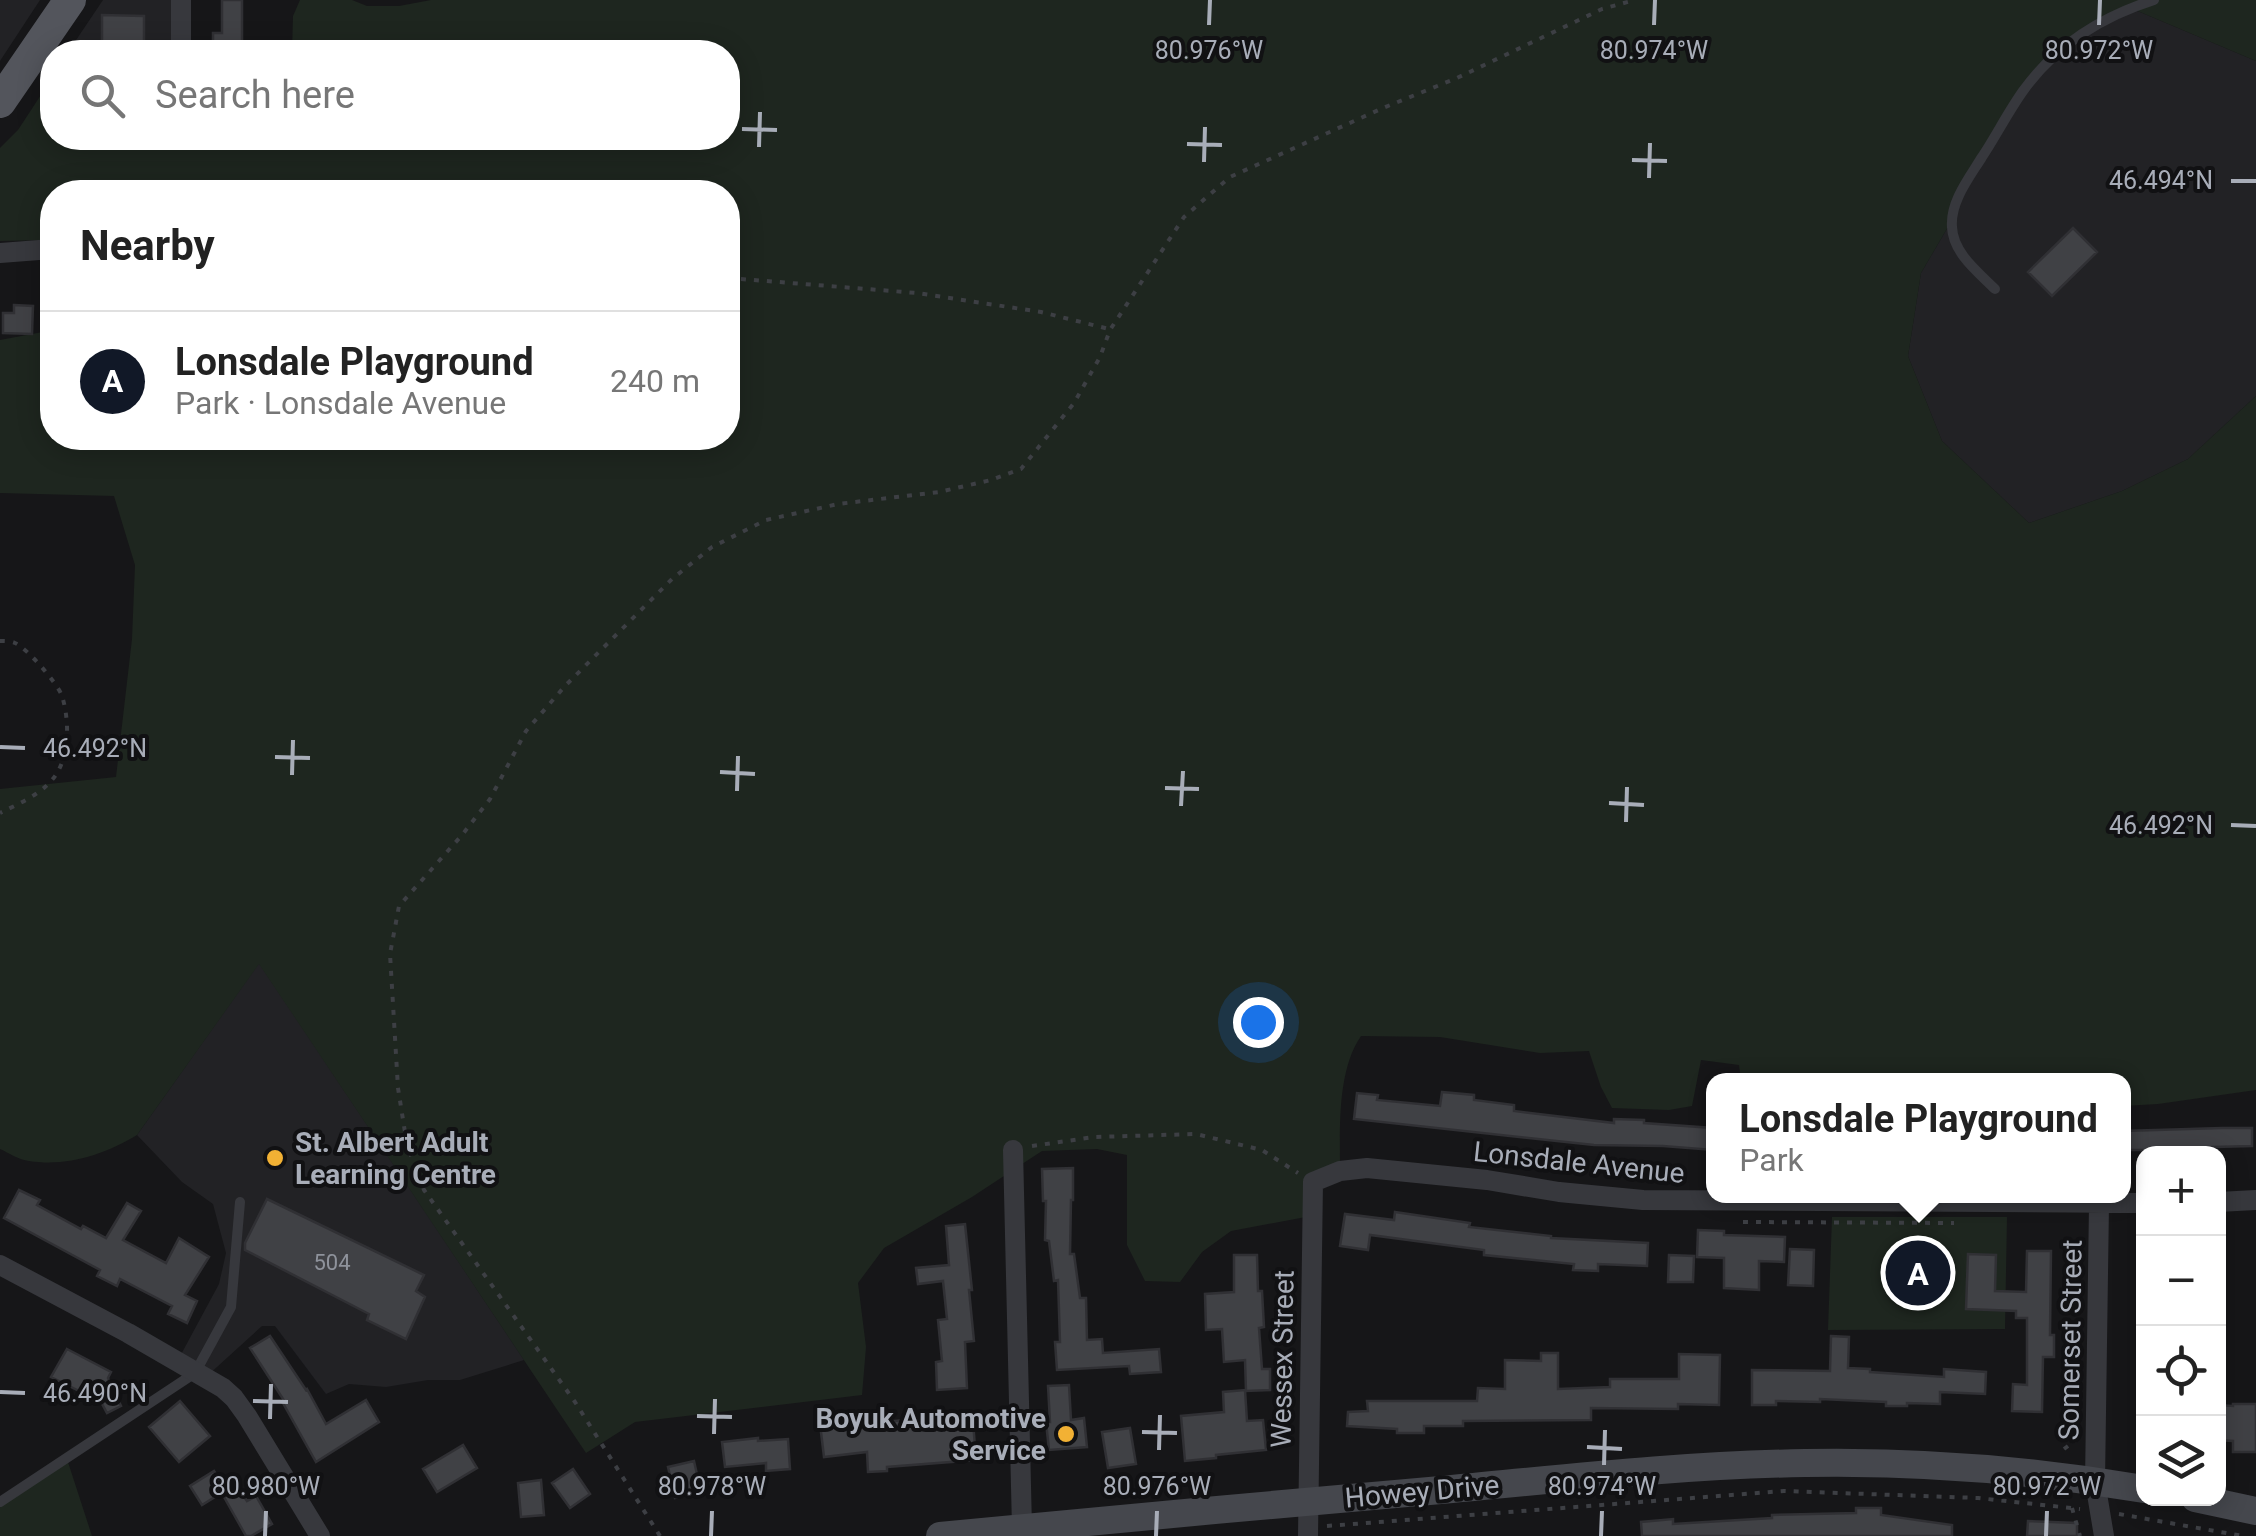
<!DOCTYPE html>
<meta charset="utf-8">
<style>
:root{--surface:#fff;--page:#f2f2f2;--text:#222;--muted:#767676;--line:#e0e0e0;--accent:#111827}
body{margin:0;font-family:Roboto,sans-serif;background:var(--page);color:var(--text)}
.controls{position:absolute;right:30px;bottom:30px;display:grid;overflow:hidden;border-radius:20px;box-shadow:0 5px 25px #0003}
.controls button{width:90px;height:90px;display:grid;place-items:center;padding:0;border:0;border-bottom:2px solid var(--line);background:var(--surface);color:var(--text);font:50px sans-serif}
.you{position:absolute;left:1258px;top:1022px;width:35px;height:35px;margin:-25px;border:8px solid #fff;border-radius:50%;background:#1a73e8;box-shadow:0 0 0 15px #1a73e833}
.badge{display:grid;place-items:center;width:65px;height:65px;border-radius:50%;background:var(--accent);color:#fff;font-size:32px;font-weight:700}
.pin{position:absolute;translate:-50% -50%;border:5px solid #fff;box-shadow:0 2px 10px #0006}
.popup{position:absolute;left:1706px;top:1073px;width:425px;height:130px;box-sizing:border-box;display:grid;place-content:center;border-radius:20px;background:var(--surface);filter:drop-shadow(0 2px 8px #0005);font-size:32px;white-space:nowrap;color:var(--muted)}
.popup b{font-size:38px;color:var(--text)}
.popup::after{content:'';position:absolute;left:50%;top:100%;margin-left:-20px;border:20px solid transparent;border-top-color:var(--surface)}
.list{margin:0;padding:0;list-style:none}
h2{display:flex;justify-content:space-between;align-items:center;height:130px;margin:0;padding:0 40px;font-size:42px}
h2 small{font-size:32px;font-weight:400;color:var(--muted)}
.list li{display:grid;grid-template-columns:65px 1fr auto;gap:30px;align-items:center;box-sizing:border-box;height:140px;padding:0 40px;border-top:2px solid var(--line)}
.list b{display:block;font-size:38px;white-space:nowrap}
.list p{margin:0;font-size:32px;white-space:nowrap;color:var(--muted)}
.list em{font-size:32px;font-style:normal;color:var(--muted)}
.icon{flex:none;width:55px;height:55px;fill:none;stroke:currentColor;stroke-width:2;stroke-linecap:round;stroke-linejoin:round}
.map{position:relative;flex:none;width:2256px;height:1536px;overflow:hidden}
.search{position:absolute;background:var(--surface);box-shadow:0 5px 25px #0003;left:40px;top:40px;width:700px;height:110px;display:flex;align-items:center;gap:25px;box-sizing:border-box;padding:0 35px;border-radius:40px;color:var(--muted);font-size:38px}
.panel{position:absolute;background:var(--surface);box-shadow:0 5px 25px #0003;left:40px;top:180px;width:700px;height:270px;border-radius:40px}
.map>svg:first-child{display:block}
</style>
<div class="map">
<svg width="2256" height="1536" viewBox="0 0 2256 1536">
<rect width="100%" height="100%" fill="#161618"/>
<!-- built -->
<path fill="#222225" d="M0 0H40L0 61Z
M103 0H183L182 52H68Z
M2133 9 2256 61V396L2188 459 2122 491 2029 523 1942 441 1908 356 1921 273 1955 215 1962 195 2027 90 2061 53 2083 35Z
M259 963 524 1360 460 1380H428L386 1387 349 1384 326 1394 275 1326H262L206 1377 178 1360 219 1284 226 1253 213 1204 182 1182 137 1135Z"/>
<!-- green -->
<path fill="#1e261f" d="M300 0H352L367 6H399L431 0H2256V61L2133 9 2105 19 2061 53 2027 90 1962 195 1955 215 1921 273 1908 356 1942 441 2029 523 2122 491 2188 459 2256 396V1090L2158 1104 2123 1106V1080H1741L1739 1065 1701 1060 1692 1106 1669 1110 1612 1108 1601 1087 1589 1051 1540 1053 1440 1037 1361 1036C1337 1071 1340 1128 1340 1169L1311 1183V1216L1231 1231 1202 1252 1180 1282 1145 1281 1127 1245V1155L1097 1149 1042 1151 972 1197 884 1248 858 1283 866 1347 862 1395 635 1422 586 1453 259 964 137 1135C105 1154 68 1167 29 1161 19 1160 9 1153 0 1149V789L116 777 132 639 135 565 114 496 0 493V340L48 331 52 328V438H728V192H52V240L0 241V148L18 130 52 78V138H728V52H292L293 16Z
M1832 1217H2007L2005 1329 1828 1330Z
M67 1459 92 1536H0V1503Z"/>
<!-- building -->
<path fill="#404145" stroke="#303034" stroke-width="2.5" d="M222 0H242V52H213V33H222Z
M102 15 144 16V48L102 47Z
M2073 228 2097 252 2052 296 2028 272Z
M14 305 33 306 32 334 3 333V313H14Z
M1442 1092 1474 1095V1100L1514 1105V1111L1614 1123V1119L1644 1120V1123L1713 1128V1150L1663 1146 1594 1145 1354 1119 1357 1093 1378 1095 1377 1100 1440 1106Z
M2222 1128H2252V1146L2175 1148V1150H2123V1131Z
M1073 1168V1200H1071L1070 1254H1074L1080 1298H1086L1087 1340 1102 1339 1103 1353 1159 1349 1161 1372 1130 1374 1129 1366 1057 1370 1055 1342H1060L1058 1280 1054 1281 1049 1241 1045 1240 1046 1201H1043L1042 1169Z
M19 1190 40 1200 37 1205 81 1229 83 1226 106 1238 127 1203 141 1211 123 1240 166 1263 179 1238 209 1257 185 1295 197 1301 187 1323 168 1314 172 1306 120 1279 117 1286 97 1276 100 1270 4 1218Z
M267 1199 424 1275 416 1291 425 1297 406 1339 367 1320 369 1314 245 1250V1243Z
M1395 1212 1470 1223 1469 1227 1551 1236V1238L1648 1243 1647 1266 1598 1264V1271L1573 1270 1574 1264 1484 1255V1250L1370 1235 1368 1250 1340 1246 1345 1214 1394 1220Z
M965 1224 972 1290H969L974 1341 965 1342 967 1388 937 1390 936 1362 942 1361 938 1320 947 1319 943 1281 918 1284 916 1268 949 1265 946 1226Z
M1698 1230 1724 1231V1235L1785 1237 1784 1262 1759 1261V1290L1724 1288V1258L1697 1257Z
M1790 1249 1814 1250 1813 1286 1788 1285Z
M2027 1251H2051L2050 1335H2054V1357H2043L2042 1412 2012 1411 2013 1384 2027 1385V1318H2016V1311L1966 1309 1968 1254 1996 1255 1995 1291 2026 1292Z
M1234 1255H1257L1258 1291H1262L1264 1327 1259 1328 1262 1369H1270V1390L1246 1391 1245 1360 1224 1362 1222 1329 1206 1330 1205 1294 1234 1292Z
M1669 1255 1694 1256 1693 1282H1668Z
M270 1336 306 1390 307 1389 326 1424 366 1400 379 1422 316 1462 283 1403 285 1402 250 1348Z
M1831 1336 1849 1337 1848 1368 1870 1369V1372L1944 1377V1369L1986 1372 1985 1394 1940 1392V1404L1907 1403V1406H1886V1402L1820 1399V1402L1776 1401V1405H1752V1370L1830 1371Z
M67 1349 111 1372 108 1378 121 1406 107 1413 101 1402 51 1377Z
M1541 1353H1558V1389L1610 1387V1379H1679V1354L1720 1355 1719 1405 1678 1404V1409L1591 1408V1420L1463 1421V1426H1424V1433H1397V1429L1347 1426 1348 1412 1368 1411 1367 1401H1477L1478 1388 1505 1389V1360L1541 1361Z
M1069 1385 1071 1420 1084 1418 1087 1447 1049 1450 1046 1422H1050L1048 1386Z
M1245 1390 1247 1421 1263 1420 1266 1450 1216 1455V1458L1185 1461 1181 1416 1224 1412 1223 1392Z
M180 1401 210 1436 179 1462 149 1427Z
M2233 1404H2256V1452H2233V1441L2218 1440V1405L2233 1406Z
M923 1418V1424L973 1421 976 1460 887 1467V1471L868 1472 867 1452 824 1457 820 1424 847 1421 848 1428 895 1424 894 1421Z
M1130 1428 1136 1464 1108 1468 1102 1432Z
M758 1438V1441L788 1439 790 1469 766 1471V1463L725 1467 722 1442Z
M463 1445 477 1468 437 1492 423 1469Z
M694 1461 701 1492 675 1498 668 1467Z
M573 1469 590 1494 570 1508 552 1483Z
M214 1471 226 1490 202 1505 190 1486Z
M541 1480 544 1515 521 1517 518 1483Z
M238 1488 247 1501 256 1496 272 1524 251 1536H246L224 1497Z
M1856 1508H1881V1515L1952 1525V1536H1642L1641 1522 1673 1519V1524L1772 1518V1515L1856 1513Z
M2028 1521 2077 1523V1536H2027Z"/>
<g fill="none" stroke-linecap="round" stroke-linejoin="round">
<!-- path -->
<path stroke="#3d3f44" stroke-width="4" stroke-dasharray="5 8" stroke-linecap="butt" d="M728 278 917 293 1041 312 1109 329
M0 641C4 641 11 641 15 643 27 648 58 684 62 696 69 718 70 752 57 773 45 793 20 803 0 813
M1032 1146 1094 1137 1196 1134 1262 1150 1298 1173
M1743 1222 1954 1223
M2064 1449 2076 1440
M2072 1508 2080 1536
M2119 1514 2243 1536
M1327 1526 1784 1491 1978 1498 2080 1509
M660 1536 575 1402 424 1190 407 1145 398 1088 390 954 399 906 462 835 490 799 526 731 565 686 672 579 712 547 766 520 838 504 939 492 991 480 1021 469 1074 403 1100 357 1110 330 1184 217 1230 177 1383 108 1457 78 1602 9 1635 0"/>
<!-- lane -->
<path stroke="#37383d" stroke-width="10" d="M1995 289C1978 272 1953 253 1952 227 1950 202 1969 178 1982 157 1996 136 2008 112 2023 91 2056 45 2100 17 2154 0
M0 1502 195 1373 231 1307 240 1202"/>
<!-- street -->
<path stroke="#37383d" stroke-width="20" d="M181 52V0
M0 253 52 249
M1013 1150 1022 1528
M2218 1202 2256 1200
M2099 1204 2095 1482 2104 1536
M0 1265 128 1333 223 1388 234 1398 247 1416 320 1536
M1308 1536 1313 1182 1340 1171 1367 1168 1487 1180 1559 1192 1643 1200 2144 1203"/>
<!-- secondary -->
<path stroke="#45474d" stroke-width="28" d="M2195 1498 2256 1511
M940 1536C1111 1519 1281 1504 1452 1489 1569 1478 1687 1465 1805 1463 1918 1461 2033 1470 2144 1489"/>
<!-- primary -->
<path stroke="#53555c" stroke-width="32" d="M0 102 70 0"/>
</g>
<!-- ticks -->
<path fill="none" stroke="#a8adb8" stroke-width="4" d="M1209 25 1210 0M1654 25 1655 0M2099 25 2100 0M742 129 777 130M1187 144 1222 145M759 147 760 112M1632 160 1667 161M1204 162 1205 127M1649 178 1650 143M2231 181H2256M0 747 25 748M275 757 310 758M720 772 755 774M292 775 293 740M1165 788 1199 789M737 791 738 756M1609 803 1644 805M1181 806 1183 771M1626 822 1627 787M2231 825 2256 826M0 1392 25 1393M253 1401 288 1402M697 1416 732 1417M270 1419 271 1384M1142 1432 1177 1433M714 1434 715 1399M1587 1447 1622 1449M1159 1450 1160 1415M1604 1465 1605 1430M265 1536 266 1511M711 1536 712 1511M1156 1536 1157 1511M1601 1536 1602 1511M2046 1536 2047 1511"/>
<!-- markers -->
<g fill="#f2b134" stroke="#111113" stroke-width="4">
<circle cx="275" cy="1158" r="10"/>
<circle cx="1066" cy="1434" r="10"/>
</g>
<g text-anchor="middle" stroke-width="8" stroke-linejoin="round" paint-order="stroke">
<!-- number labels -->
<g font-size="22" fill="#8e929b">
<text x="332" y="1270">504</text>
</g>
<!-- poi labels -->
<g font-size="28" font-weight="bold" fill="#a8adb8" stroke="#111113" text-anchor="start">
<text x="295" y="1152">St. Albert Adult<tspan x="295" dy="32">Learning Centre</tspan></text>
<text x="1046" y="1428" text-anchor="end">Boyuk Automotive<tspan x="1046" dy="32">Service</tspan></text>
</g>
<!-- street labels -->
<g font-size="28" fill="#a8adb8" stroke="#111113">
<text transform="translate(1579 1162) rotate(6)" y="10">Lonsdale Avenue</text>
<text transform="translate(2070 1340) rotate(-89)" y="10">Somerset Street</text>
<text transform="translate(1282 1359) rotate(-89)" y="10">Wessex Street</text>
<text transform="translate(1422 1491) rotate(-5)" y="10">Howey Drive</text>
</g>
</g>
<g font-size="25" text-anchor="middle" fill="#a8adb8" stroke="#111113" stroke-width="8" stroke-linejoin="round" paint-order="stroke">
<text x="1209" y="59">80.976°W</text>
<text x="1654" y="59">80.974°W</text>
<text x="2099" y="59">80.972°W</text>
<text x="2161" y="189">46.494°N</text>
<text x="95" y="757">46.492°N</text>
<text x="2161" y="834">46.492°N</text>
<text x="95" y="1402">46.490°N</text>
<text x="266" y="1495">80.980°W</text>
<text x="712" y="1495">80.978°W</text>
<text x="1157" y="1495">80.976°W</text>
<text x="1602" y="1495">80.974°W</text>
<text x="2047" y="1495">80.972°W</text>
</g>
</svg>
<div class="controls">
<button>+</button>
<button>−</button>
<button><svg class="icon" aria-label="locate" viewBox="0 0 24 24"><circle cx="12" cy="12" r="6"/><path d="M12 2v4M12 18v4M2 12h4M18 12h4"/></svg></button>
<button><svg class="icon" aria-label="layers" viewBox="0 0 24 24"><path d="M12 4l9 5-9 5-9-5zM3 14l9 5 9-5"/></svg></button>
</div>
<div class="you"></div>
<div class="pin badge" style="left:1918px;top:1273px">A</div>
<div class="popup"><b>Lonsdale Playground</b>Park</div>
<div class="search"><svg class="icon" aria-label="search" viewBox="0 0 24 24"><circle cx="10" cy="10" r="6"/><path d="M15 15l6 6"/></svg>Search here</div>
<section class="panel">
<h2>Nearby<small></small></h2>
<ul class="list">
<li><span class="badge">A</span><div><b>Lonsdale Playground</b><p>Park · Lonsdale Avenue</p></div><em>240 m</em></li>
</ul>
</section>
</div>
